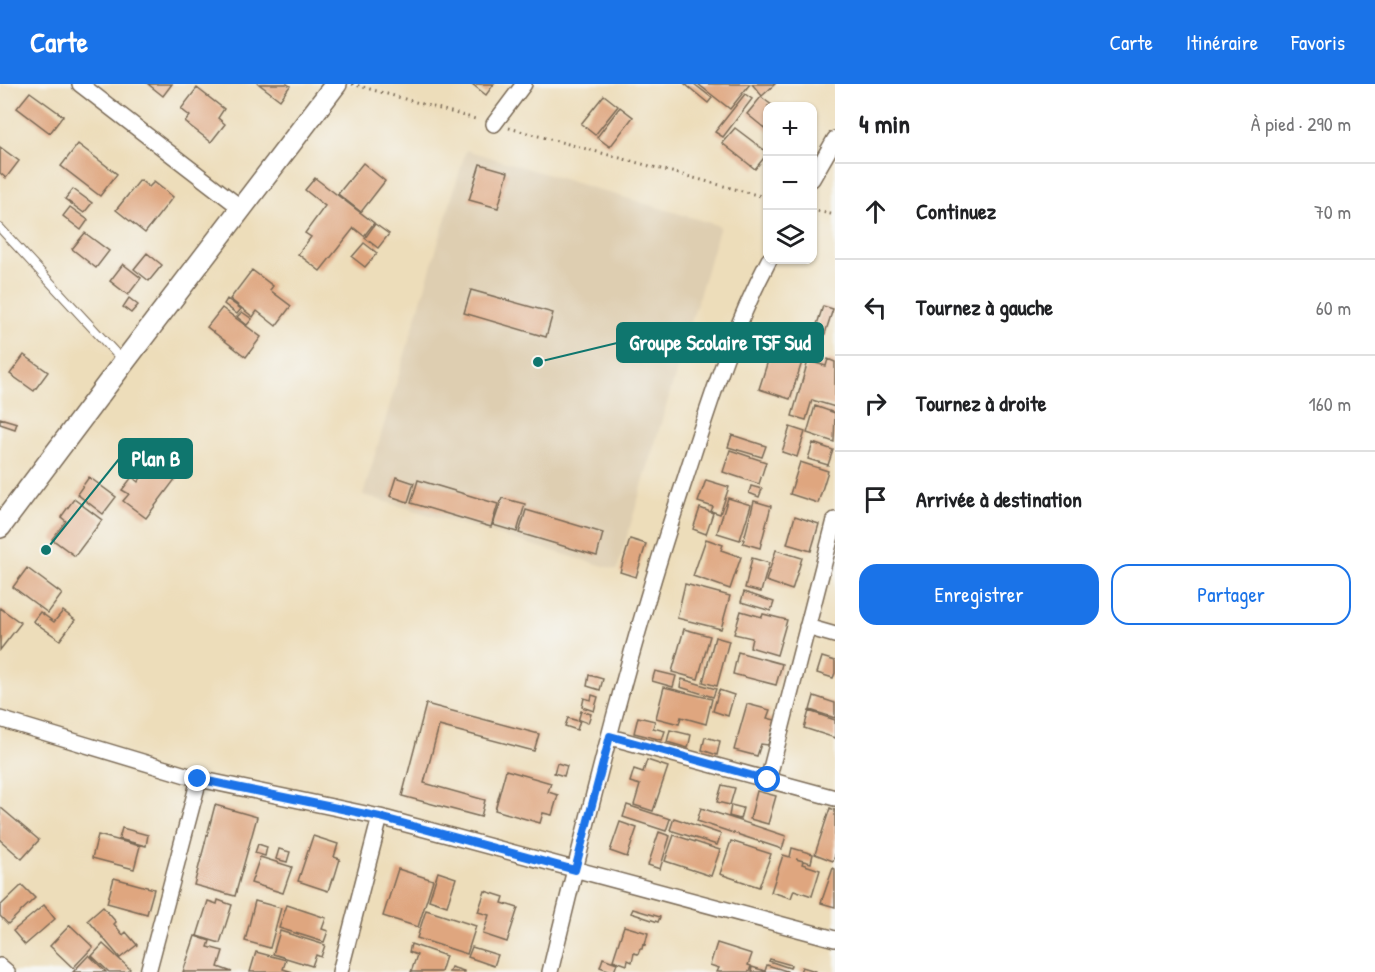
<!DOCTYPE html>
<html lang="fr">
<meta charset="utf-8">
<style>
:root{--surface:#fff;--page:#f6f6f6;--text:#202124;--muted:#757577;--line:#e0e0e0;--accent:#1a73e8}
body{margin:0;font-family:"Patrick Hand",sans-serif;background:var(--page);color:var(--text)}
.controls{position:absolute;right:18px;top:18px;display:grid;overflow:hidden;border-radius:12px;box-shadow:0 2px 4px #0004}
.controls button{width:54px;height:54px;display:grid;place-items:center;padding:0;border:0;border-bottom:2px solid var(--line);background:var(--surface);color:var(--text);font:30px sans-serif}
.stop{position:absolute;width:18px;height:18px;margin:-14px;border:4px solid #1a73e8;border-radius:50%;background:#fff}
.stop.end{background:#1a73e8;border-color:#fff;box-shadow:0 2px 6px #0008}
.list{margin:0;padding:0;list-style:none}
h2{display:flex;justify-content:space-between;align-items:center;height:78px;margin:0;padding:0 24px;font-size:26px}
h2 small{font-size:20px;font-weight:400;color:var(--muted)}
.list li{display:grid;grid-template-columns:39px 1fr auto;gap:18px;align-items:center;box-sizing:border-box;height:96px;padding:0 24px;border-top:2px solid var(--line)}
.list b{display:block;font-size:22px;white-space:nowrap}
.list em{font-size:20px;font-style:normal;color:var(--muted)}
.actions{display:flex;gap:12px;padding:18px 24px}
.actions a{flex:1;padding:14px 0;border:2px solid var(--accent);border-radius:18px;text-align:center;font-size:21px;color:var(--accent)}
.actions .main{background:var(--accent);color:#fff}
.icon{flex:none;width:33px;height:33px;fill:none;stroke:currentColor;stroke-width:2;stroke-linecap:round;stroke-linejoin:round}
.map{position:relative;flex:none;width:835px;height:888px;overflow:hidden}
header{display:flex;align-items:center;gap:36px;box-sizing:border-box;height:84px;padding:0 30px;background:var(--accent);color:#fff}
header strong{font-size:28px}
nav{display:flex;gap:33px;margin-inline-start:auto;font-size:21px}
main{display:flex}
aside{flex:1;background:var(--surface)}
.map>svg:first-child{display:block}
</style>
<header>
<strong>Carte</strong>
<nav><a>Carte</a><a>Itinéraire</a><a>Favoris</a></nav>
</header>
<main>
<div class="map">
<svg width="835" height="888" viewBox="0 0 835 888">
<rect width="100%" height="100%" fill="#f6f6f2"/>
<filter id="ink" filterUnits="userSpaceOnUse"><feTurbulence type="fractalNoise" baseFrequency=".0167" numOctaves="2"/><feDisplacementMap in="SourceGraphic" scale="12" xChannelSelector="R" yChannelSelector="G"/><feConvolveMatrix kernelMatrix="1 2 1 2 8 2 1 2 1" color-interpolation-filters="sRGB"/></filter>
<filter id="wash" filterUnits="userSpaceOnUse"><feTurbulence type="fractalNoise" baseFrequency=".008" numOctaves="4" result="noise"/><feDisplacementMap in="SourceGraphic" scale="24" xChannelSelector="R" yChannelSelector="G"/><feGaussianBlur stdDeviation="1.35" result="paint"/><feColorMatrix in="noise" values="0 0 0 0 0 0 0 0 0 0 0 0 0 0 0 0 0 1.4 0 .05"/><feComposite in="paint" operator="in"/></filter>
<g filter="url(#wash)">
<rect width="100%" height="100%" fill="#edddba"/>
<!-- built -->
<path fill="#deceb1" d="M466 66 720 142 617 486 363 411Z"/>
<g id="blocks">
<!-- building -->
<path fill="#dfa67f" d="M148 0H172L163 12Z
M259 0H287L290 2 280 16Z
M472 0H494L486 11Z
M685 0H694L712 14 708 19Z
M698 0H750L730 25Z
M752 0H775L762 12Z
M197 4 224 25 218 34 225 40 211 58 185 38 190 32 181 25Z
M30 8 63 32 50 49 17 24Z
M745 10 752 15 723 53 715 48Z
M604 11 618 22 595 51 581 40Z
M761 13 773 22H768V47L747 30Z
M620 23 633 33 610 63 597 53Z
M735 44 768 69 755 85 722 59Z
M78 60 117 90 100 112 61 82Z
M0 63 19 77 6 94 0 89Z
M363 79 385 97 361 128 338 110Z
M480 80 508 88 498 124 469 116Z
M315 94 374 139 364 152 354 144 320 187 298 170 311 153 305 149 325 122 305 106Z
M140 96 149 103 154 98 173 113 145 149 116 126Z
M73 105 92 119 84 129 65 115Z
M70 123 88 136 81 146 63 132Z
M375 140 389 150 378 164 365 154Z
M85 149 109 167 96 184 72 165Z
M364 159 377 169 365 183 352 173Z
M147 169 162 181 149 197 134 185Z
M123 180 141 194 128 211 110 197Z
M252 186 273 202 270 206 291 222 276 242 257 227 253 233 230 215Z
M471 206 553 229 546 253 464 229Z
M129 214 138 221 131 229 123 223Z
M227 215 241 225 237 230 224 220Z
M823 222 833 225 821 262 811 259Z
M222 224 261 253 246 273 207 243Z
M242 228 252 235 247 241 237 233Z
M772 264 803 275 790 315 759 305Z
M24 271 48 288 34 307 10 290Z
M828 275 835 278V323L812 316 806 336 792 332 808 277 826 282Z
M815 322 835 329 834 358 807 349Z
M0 334 17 339 15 345 0 340Z
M790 343 805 348 797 373 782 368Z
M732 351 766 362 762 373 728 363Z
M169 357 191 374 146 434 123 417 129 410 122 406 132 393 138 398 152 380 146 376 157 361 163 365Z
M813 359 833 366 828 381 808 375Z
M730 366 766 378 759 400 723 388Z
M800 378 828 387 818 419 790 410Z
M89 393 116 413 103 430 77 410Z
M396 393 414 399 408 418 390 412Z
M418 396 498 420 491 443 411 419Z
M706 396 729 403 720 430 711 427 713 423 698 418Z
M751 402 762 405 759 413 749 409Z
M502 414 525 420 517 448 493 441Z
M728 414 751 421 740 456 717 449Z
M74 415 102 436 75 472 52 455 66 437 61 433Z
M754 417 771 422 760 464 743 459Z
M700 424 713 429 706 450 693 445Z
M526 426 603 449 597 472 519 449Z
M795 432 819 440 811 467 787 460Z
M630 455 646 460 636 493 620 488Z
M706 455 723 461 721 466 741 473 730 505 693 492Z
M776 466 802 474 792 506 766 497Z
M752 474 769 479 761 508 745 504Z
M27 484 62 510 48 529 13 503Z
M685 500 730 512 721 545 677 534Z
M744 508 774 518 771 527 741 518Z
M0 524 21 539 0 566Z
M63 527 75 536 60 556 33 537 40 528 54 538Z
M741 527 762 533 763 530 787 536 777 571 750 563 752 554 734 550Z
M684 545 710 552 698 595 672 588Z
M715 553 729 557 717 602 703 598Z
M738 568 782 580 776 601 733 590Z
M822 573 835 577V589L833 594 817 589Z
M655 587 676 592 673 603 652 597Z
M589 591 603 595 600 606 587 602Z
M682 595 716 605 713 613 680 603Z
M664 603 712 615 706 640 681 633 679 640 656 634Z
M719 606 734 611 728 632 713 627Z
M592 611 598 613 594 627 582 623 584 614 591 616Z
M814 612 835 619V634L810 626Z
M426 620 539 650 534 667 439 642 424 699 485 716 481 733 402 712Z
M747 620 770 626 767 634 775 636 768 661 761 660 757 672 734 666Z
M581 627 591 630 588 639 580 636 577 646 565 642 568 634 578 637Z
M809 627 835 636V654L804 644Z
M638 633 655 637 653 644 665 647 662 656 634 649Z
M670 646 691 651 688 664 667 658Z
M705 653 720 657 717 671 702 666Z
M647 676 668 683 653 727 634 721 640 701 630 698 634 685 643 688Z
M557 679 567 682 564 692 554 689Z
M506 686 551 699 548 708 558 711 552 731 543 729 540 739 495 726Z
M722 701 735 704 730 721 717 718Z
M757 707 776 712 768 740 750 735Z
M215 721 257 733 235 812 194 801Z
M627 721 670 735 666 747 623 733Z
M731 721 743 724 740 735 729 732Z
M0 723 39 756 22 775 0 756Z
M701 724 786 752 782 765 697 737Z
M830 724 835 726V772L833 777 815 770Z
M674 734 721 750 717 761 670 746Z
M620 738 637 744 627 773 610 767Z
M122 744 148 751 146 762 119 755Z
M659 748 670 752 660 785 648 781Z
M98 751 140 762 134 785 92 774Z
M674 751 720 766 711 792 665 777Z
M313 752 338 760 334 773 340 775 334 795H332L328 807 298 797Z
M731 757 771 770 759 803 720 790Z
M258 760 267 763 265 772 255 769Z
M792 764 813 770 811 779 796 775 803 777 802 780 820 786 812 812 794 806 791 814 771 808 783 771 790 773Z
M279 765 290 768 287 778 276 775Z
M260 773 292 783 283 809 251 799Z
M833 784 835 785V823L821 819Z
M398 785 433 796 418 843 383 832Z
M438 788 456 794 447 822 429 816Z
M114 794 154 805 147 830 107 819Z
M22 801 35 814 8 840 0 832V822Z
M485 807 504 813 502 819 518 824 507 858 483 850 489 831 478 828Z
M218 816 232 821 220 859 197 852 208 817 217 820Z
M255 817 281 824 270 864 245 857Z
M44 821 55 835 25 861 13 847Z
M287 821 326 834 322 845 328 847 324 858 279 844Z
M103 823 116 838 114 840 123 851 126 848 137 861 120 874 88 836Z
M633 825 660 833 658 838 631 829Z
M426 826 476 842 467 870 417 854Z
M70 841 93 863 73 884 50 862Z
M624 842 648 849 645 861 643 860 642 865H640L638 870 634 869 632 878 628 876 627 881 613 876Z
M280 847 325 861 321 873 316 871 312 882 273 870Z
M195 852 210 857 208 863 223 867 218 883 232 888H183Z
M717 859 752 870 748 881 751 882 749 888H717L719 884 710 881Z
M103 860 130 885 127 888H109L92 872Z
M411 860 446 872 441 888H411L417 871 409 868Z
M472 863 498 871 494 882 468 873Z
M256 868 286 876 283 885 293 888H250Z
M89 871 106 888H73Z
M603 874 617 879 614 888 600 883Z
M770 875 791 881 790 884 769 877Z
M767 881 787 887V888H751L752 883 765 887Z
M451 883 464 887V888H449Z
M802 883 816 887V888H800Z"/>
</g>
</g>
<g filter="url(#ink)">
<use href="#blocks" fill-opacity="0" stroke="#796955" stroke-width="1.5"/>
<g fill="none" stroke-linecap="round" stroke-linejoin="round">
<defs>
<path id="lane" d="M0 144 123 277"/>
<path id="street" d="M80 0 241 124
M494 40 524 0
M812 95 835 55
M807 543 835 551
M0 635 199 695 380 733 835 855
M610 653 835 714
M768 696 835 436
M0 882 7 888
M148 888 199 695
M340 888 380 733
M550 888C590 722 632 554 686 392 710 318 733 244 769 176"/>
<path id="secondary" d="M0 443 124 278 336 0"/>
</defs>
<!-- lane casing -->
<use href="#lane" stroke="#796955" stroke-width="10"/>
<!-- street casing -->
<use href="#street" stroke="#796955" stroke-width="18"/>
<!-- secondary casing -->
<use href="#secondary" stroke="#796955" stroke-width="24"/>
<!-- path -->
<path stroke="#796955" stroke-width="3" stroke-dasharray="1.5 4.5" stroke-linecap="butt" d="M352 0 479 36
M509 44 768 114
M812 126 835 131"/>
<!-- lane -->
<use href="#lane" stroke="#fff" stroke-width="8"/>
<!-- street -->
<use href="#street" stroke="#fff" stroke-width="15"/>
<!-- secondary -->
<use href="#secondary" stroke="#fff" stroke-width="21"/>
</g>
</g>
<g fill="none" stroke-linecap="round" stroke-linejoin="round" filter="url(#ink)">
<!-- route -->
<path stroke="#1a73e8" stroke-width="8" d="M198 695 380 733 575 786 610 652 768 696"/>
</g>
<!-- callouts -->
<path fill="none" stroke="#0f766e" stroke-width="2" d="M538 278L617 259M46 466L119 375"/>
<g fill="#0f766e" stroke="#f6f6f2" stroke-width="2">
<circle cx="538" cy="278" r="6"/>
<circle cx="46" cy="466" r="6"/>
</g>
<g fill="#0f766e" stroke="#0f766e" stroke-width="2">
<rect x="617" y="239" width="206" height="39" rx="6"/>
<rect x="119" y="355" width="73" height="39" rx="6"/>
</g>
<g font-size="21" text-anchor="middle" font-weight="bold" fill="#fff">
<text x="720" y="266">Groupe Scolaire TSF Sud</text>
<text x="156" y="382">Plan B</text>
</g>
</svg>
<div class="controls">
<button>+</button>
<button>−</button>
<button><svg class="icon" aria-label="layers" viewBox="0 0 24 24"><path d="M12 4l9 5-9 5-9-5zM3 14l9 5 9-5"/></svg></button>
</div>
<div class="stop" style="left:768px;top:696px"></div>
<div class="stop end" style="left:198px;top:695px"></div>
</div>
<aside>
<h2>4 min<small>À pied · 290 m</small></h2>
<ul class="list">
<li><svg class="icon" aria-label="ahead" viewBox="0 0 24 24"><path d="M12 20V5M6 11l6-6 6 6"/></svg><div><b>Continuez</b></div><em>70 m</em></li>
<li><svg class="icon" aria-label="left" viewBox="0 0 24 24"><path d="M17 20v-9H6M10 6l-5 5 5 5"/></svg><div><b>Tournez à gauche</b></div><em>60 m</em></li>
<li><svg class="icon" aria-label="right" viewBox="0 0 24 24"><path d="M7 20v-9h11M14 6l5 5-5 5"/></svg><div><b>Tournez à droite</b></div><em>160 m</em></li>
<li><svg class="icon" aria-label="arrive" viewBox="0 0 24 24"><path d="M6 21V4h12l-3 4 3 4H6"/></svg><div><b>Arrivée à destination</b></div></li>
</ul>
<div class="actions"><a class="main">Enregistrer</a><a>Partager</a></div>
</aside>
</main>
